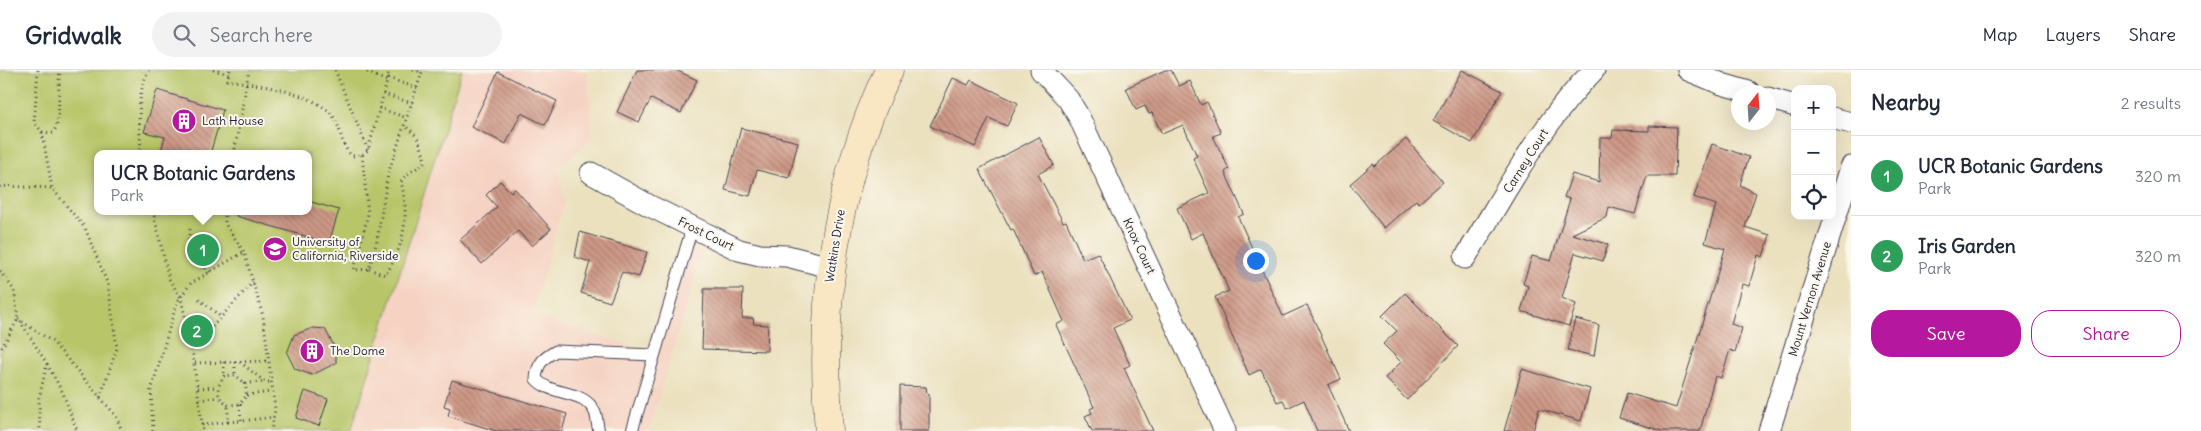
<!DOCTYPE html>
<meta charset="utf-8">
<style>
:root{--surface:#fff;--page:#f2f2f3;--text:#1f2937;--muted:#747a83;--line:#e0e1e3;--accent:#b5179e}
body{margin:0;font-family:Delius,sans-serif;background:var(--page);color:var(--text)}
.controls{position:absolute;right:15px;top:15px;display:grid;overflow:hidden;border-radius:10px;box-shadow:0 5px 20px #0002}
.controls button{width:45px;height:45px;display:grid;place-items:center;padding:0;border:0;border-bottom:1px solid var(--line);background:var(--surface);color:var(--text);font:25px sans-serif}
.compass{position:absolute;left:1731px;top:15px;width:45px;height:45px;border-radius:50%;background:var(--surface);box-shadow:0 5px 20px #0002;rotate:17deg}
.you{position:absolute;left:1255px;top:190px;width:18px;height:18px;margin:-12px;border:4px solid #fff;border-radius:50%;background:#1a73e8;box-shadow:0 0 0 8px #1a73e833}
.badge{display:grid;place-items:center;width:32px;height:32px;border-radius:50%;background:var(--accent);color:#fff;font-size:16px;font-weight:700}
.pin{position:absolute;translate:-50% -50%;border:2px solid #fff;box-shadow:0 1px 5px #0006}
.popup{position:absolute;left:94px;top:80px;width:218px;height:65px;box-sizing:border-box;display:grid;place-content:center;border-radius:10px;background:var(--surface);filter:drop-shadow(0 1px 4px #0005);font-size:16px;white-space:nowrap;color:var(--muted)}
.popup b{font-size:19px;color:var(--text)}
.popup::after{content:'';position:absolute;left:50%;top:100%;margin-left:-10px;border:10px solid transparent;border-top-color:var(--surface)}
.list{margin:0;padding:0;list-style:none}
h2{display:flex;justify-content:space-between;align-items:center;height:65px;margin:0;padding:0 20px;font-size:21px}
h2 small{font-size:16px;font-weight:400;color:var(--muted)}
.list li{display:grid;grid-template-columns:32px 1fr auto;gap:15px;align-items:center;box-sizing:border-box;height:80px;padding:0 20px;border-top:1px solid var(--line)}
.list b{display:block;font-size:19px;white-space:nowrap}
.list p{margin:0;font-size:16px;white-space:nowrap;color:var(--muted)}
.list em{font-size:16px;font-style:normal;color:var(--muted)}
.actions{display:flex;gap:10px;padding:15px 20px}
.actions a{flex:1;padding:11px 0;border:1px solid var(--accent);border-radius:20px;text-align:center;font-size:18px;color:var(--accent)}
.actions .main{background:var(--accent);color:#fff}
.icon{flex:none;width:28px;height:28px;fill:none;stroke:currentColor;stroke-width:2;stroke-linecap:round;stroke-linejoin:round}
.map{position:relative;flex:none;width:1851px;height:361px;overflow:hidden}
header{display:flex;align-items:center;gap:30px;box-sizing:border-box;height:70px;padding:0 25px;background:var(--surface);border-bottom:1px solid var(--line)}
header strong{font-size:24px}
nav{display:flex;gap:28px;margin-inline-start:auto;font-size:18px}
.search{width:350px;height:45px;background:var(--page);display:flex;align-items:center;gap:12px;box-sizing:border-box;padding:0 18px;border-radius:28px;color:var(--muted);font-size:19px}
main{display:flex}
aside{flex:1;background:var(--surface)}
.map>svg:first-child{display:block}
</style>
<header>
<strong>Gridwalk</strong>
<div class="search"><svg class="icon" aria-label="search" viewBox="0 0 24 24"><circle cx="10" cy="10" r="6"/><path d="M15 15l6 6"/></svg>Search here</div>
<nav><a>Map</a><a>Layers</a><a>Share</a></nav>
</header>
<main>
<div class="map">
<svg width="1851" height="361" viewBox="0 0 1851 361">
<defs>
<pattern id="building-back-hatch" width="6" height="6" patternUnits="userSpaceOnUse" patternTransform="scale(1.25)"><rect width="6" height="6" fill="#ce9886"/><path d="M-1 5l2 2M0 0l6 6M5-1l2 2" fill="none" stroke="#a77c6f"/></pattern>
</defs>
<rect width="100%" height="100%" fill="#fbf7ec"/>
<filter id="ink" filterUnits="userSpaceOnUse"><feTurbulence type="fractalNoise" baseFrequency=".02" numOctaves="2"/><feDisplacementMap in="SourceGraphic" scale="10" xChannelSelector="R" yChannelSelector="G"/><feConvolveMatrix kernelMatrix="1 2 1 2 8 2 1 2 1" color-interpolation-filters="sRGB"/></filter>
<filter id="wash" filterUnits="userSpaceOnUse"><feTurbulence type="fractalNoise" baseFrequency=".0096" numOctaves="4" result="noise"/><feDisplacementMap in="SourceGraphic" scale="20" xChannelSelector="R" yChannelSelector="G"/><feGaussianBlur stdDeviation="1.12" result="paint"/><feColorMatrix in="noise" values="0 0 0 0 0 0 0 0 0 0 0 0 0 0 0 0 0 1.4 0 .05"/><feComposite in="paint" operator="in"/></filter>
<g filter="url(#wash)">
<rect width="100%" height="100%" fill="#ebe1bf"/>
<!-- built -->
<path fill="#f5d2c2" fill-rule="evenodd" d="M0 0H587L593 67 558 97 564 133 531 245 646 280 678 175 702 182 649 361H0ZM98 84H308V141H98Z"/>
<!-- garden -->
<path fill="#b8c669" stroke="#6d7452" fill-rule="evenodd" d="M0 0H462L351 361H0ZM98 84H308V141H98Z"/>
<g id="blocks">
<!-- building -->
<path fill="url(#building-back-hatch)" d="M637 0H676L697 10 681 43 651 29 639 52 617 42Z
M1165 0H1171L1179 16 1190 11 1201 35 1207 32 1221 63 1213 66 1229 99 1225 102 1244 144 1238 147 1283 246 1307 235 1341 309 1328 315 1349 361H1317L1304 330 1287 338 1283 330 1277 332 1261 299 1249 305 1215 227 1229 221 1203 163 1191 169 1177 138 1209 123 1193 88 1197 86 1183 55 1162 64 1152 43 1149 44 1145 36 1136 40 1126 18Z
M1462 0 1502 21 1472 73 1433 51Z
M498 2 557 31 545 55 521 43 506 74 471 57Z
M953 8 968 15 971 10 1018 33 1007 56 989 48 975 77 930 56Z
M157 20 223 40 210 84H160L165 67 144 62Z
M1649 56 1677 57 1675 106H1647L1635 144 1609 137 1607 147 1572 164 1608 174 1603 191 1575 183 1562 228 1576 234 1569 256 1521 241 1528 216 1523 214 1532 186 1551 191 1570 129 1564 127 1572 104 1599 112 1600 68H1612L1613 60 1649 61Z
M741 58 798 72 789 108 757 100 750 126 725 120Z
M1039 67 1054 95 1038 104 1063 152 1066 151 1083 189 1098 183 1130 250 1113 258 1130 295 1124 298 1153 361H1092L1085 346 1092 343 1090 339 1094 337 1056 255 1064 251 1042 202 1034 206 1013 159 1011 160 979 99Z
M1406 69 1443 112 1419 133 1416 130 1384 158 1350 114 1373 94 1375 96Z
M1712 74 1749 87 1740 115 1756 123 1745 157 1770 165 1763 187 1758 185 1749 216 1742 214 1731 254 1742 258 1735 282 1730 280 1721 308 1715 306 1700 361H1662L1619 348 1627 323 1676 338 1725 179 1705 173 1716 135 1694 127Z
M500 111 511 122 515 119 551 159 532 176 518 161 482 194 460 170 497 137 486 125Z
M308 131 339 140 329 173 236 146 237 141H308Z
M580 162 647 182 639 207 622 202 610 232 581 223 590 192 575 187Z
M704 219H743L742 248H753L754 254 768 255 767 281 702 279Z
M1405 223 1458 276 1407 330 1385 308 1401 292 1383 274 1397 261 1382 246Z
M1575 249 1599 255 1594 286 1568 280Z
M313 258 325 259 336 280V293L312 305 295 299 287 283 294 265Z
M1522 299 1590 319 1581 351 1539 339 1533 361H1504Z
M452 310 567 344 562 361H496L448 346 450 338 444 336Z
M900 316 926 317 927 324H929V361H900Z
M305 321 328 329 319 356 296 348Z"/>
</g>
</g>
<g filter="url(#ink)">
<use href="#blocks" fill-opacity="0" stroke="#403f4f" stroke-width="1"/>
<g fill="none" stroke-linecap="round" stroke-linejoin="round">
<defs>
<path id="lane" d="M599 361C597 355 597 347 595 342 583 318 552 327 536 309 537 294 543 288 556 281L654 285
M632 361 692 158"/>
<path id="street" d="M1041 0 1068 29 1079 47 1225 361
M1688 0 1722 14 1749 22
M1768 28 1795 36
M1832 48 1851 53
M591 103 650 136 739 180 760 185 787 186 830 197
M1465 188C1505 124 1541 53 1594 0
M1769 361 1851 97"/>
<path id="secondary" d="M829 361C819 234 834 116 889 0"/>
</defs>
<!-- lane casing -->
<use href="#lane" stroke="#403f4f" stroke-width="13"/>
<!-- street casing -->
<use href="#street" stroke="#403f4f" stroke-width="23"/>
<!-- secondary casing -->
<use href="#secondary" stroke="#403f4f" stroke-width="29"/>
<!-- path -->
<path stroke="#403f4f" stroke-width="3" stroke-dasharray="1 4" stroke-linecap="butt" d="M38 0 34 52 42 62 53 63C62 50 57 18 60 0
M213 0 229 4
M230 0 227 10C256 14 313 22 332 45 343 59 338 72 352 86L362 85 368 80 388 8V0
M335 0 368 80
M367 2 387 11
M388 8 417 18
M383 24 412 33
M379 38 407 48
M42 62 52 118
M141 84C140 56 135 25 149 0
M234 84 249 0
M362 85 368 144 354 200 369 199 377 171 388 104 422 2 412 0
M0 116 52 118 85 158 108 215 117 278 100 328
M153 141 169 209 181 228 192 279 203 361
M225 141V154L244 182 263 246 275 339 271 361
M190 159C186 184 193 186 210 202
M369 199 385 205C404 178 410 145 401 112 407 102 416 100 425 92 422 77 418 63 404 56
M0 201 14 220 18 249 0 281
M199 229 221 247
M18 249 53 272 116 346 122 361
M20 251 47 294 39 328 40 361
M192 279 253 212
M224 292V306
M235 292V305
M240 292 265 312H270
M195 293 268 291
M47 294 63 323 77 361
M245 313 247 325 240 334 228 335 219 327 218 317 224 306 235 305 245 313 265 312
M198 318 218 317
M247 325 271 322
M199 330 219 327
M240 334 241 351 274 347
M228 352 241 351
M202 355 228 352V335
M153 361 151 321 177 232 191 213 244 182"/>
<!-- lane -->
<use href="#lane" stroke="#fff" stroke-width="11"/>
<!-- street -->
<use href="#street" stroke="#fff" stroke-width="21"/>
<!-- secondary -->
<use href="#secondary" stroke="#f9e7c3" stroke-width="28"/>
</g>
</g>
<!-- icons -->
<defs>
<symbol id="building-disc" viewBox="-11 -11 22 22"><circle r="9.5" fill="#b5179e" stroke="#fbf7ec"/><path d="M-4-6H4V6H1V3H-1V6H-4ZM-2.5-4.3h1.7v1.8h-1.7ZM.8-4.3h1.7v1.8H.8ZM-2.5-1h1.7V.8h-1.7ZM.8-1h1.7V.8H.8Z" fill="#fff"/></symbol>
<symbol id="university-disc" viewBox="-11 -11 22 22"><circle r="9.5" fill="#b5179e" stroke="#fbf7ec"/><path d="M0-5L7-2L0 1L-7-2ZM-4 1L0 2.5L4 1V4Q0 6-4 4Z" fill="#fff"/></symbol>
</defs>
<g fill-rule="evenodd">
<use href="#building-disc" x="170" y="37" width="28" height="28"/>
<use href="#university-disc" x="261" y="165" width="28" height="28"/>
<use href="#building-disc" x="298" y="267" width="28" height="28"/>
</g>
<g text-anchor="middle" stroke-width="4" stroke-linejoin="round" paint-order="stroke">
<!-- poi labels -->
<g font-size="12" fill="#22223b" stroke="#fbf7ec" text-anchor="start">
<text x="202" y="55">Lath House</text>
<text x="292" y="176">University of<tspan x="292" dy="14">California, Riverside</tspan></text>
<text x="330" y="285">The Dome</text>
</g>
<!-- street labels -->
<g font-size="12" fill="#22223b" stroke="#fbf7ec">
<text transform="translate(1526 91) rotate(-58)" y="4">Carney Court</text>
<text transform="translate(706 164) rotate(26)" y="4">Frost Court</text>
<text transform="translate(835 176) rotate(-81)" y="4">Watkins Drive</text>
<text transform="translate(1139 176) rotate(65)" y="4">Knox Court</text>
<text transform="translate(1810 229) rotate(-73)" y="4">Mount Vernon Avenue</text>
</g>
</g>
</svg>
<div class="controls">
<button>+</button>
<button>−</button>
<button><svg class="icon" aria-label="locate" viewBox="0 0 24 24"><circle cx="12" cy="12" r="6"/><path d="M12 2v4M12 18v4M2 12h4M18 12h4"/></svg></button>
</div>
<svg class="compass" viewBox="-18 -18 36 36"><path d="M0-13l5 13h-10z" fill="#e53935"/><path d="M0 13l5-13h-10z" fill="#747a83"/></svg>
<div class="you"></div>
<div class="pin badge" style="left:203px;top:180px;background:#2e9e5b">1</div>
<div class="popup"><b>UCR Botanic Gardens</b>Park</div>
<div class="pin badge" style="left:197px;top:261px;background:#2e9e5b">2</div>
</div>
<aside>
<h2>Nearby<small>2 results</small></h2>
<ul class="list">
<li><span class="badge" style="background:#2e9e5b">1</span><div><b>UCR Botanic Gardens</b><p>Park</p></div><em>320 m</em></li>
<li><span class="badge" style="background:#2e9e5b">2</span><div><b>Iris Garden</b><p>Park</p></div><em>320 m</em></li>
</ul>
<div class="actions"><a class="main">Save</a><a>Share</a></div>
</aside>
</main>
